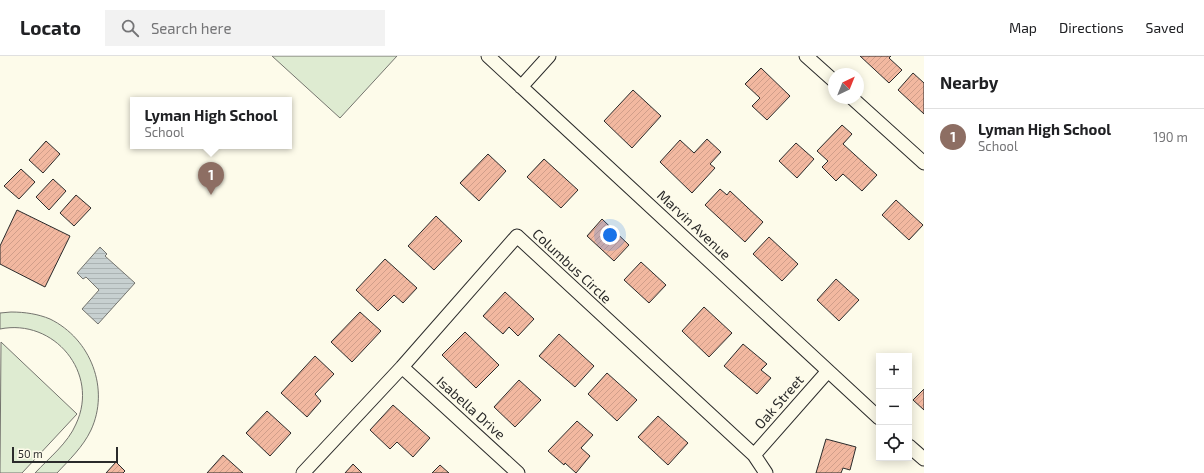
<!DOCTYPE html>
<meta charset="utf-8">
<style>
:root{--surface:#fff;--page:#f2f2f2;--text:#202124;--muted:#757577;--line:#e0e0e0;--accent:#7c3aed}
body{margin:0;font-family:"Exo 2",sans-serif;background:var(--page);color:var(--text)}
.controls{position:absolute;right:12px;bottom:12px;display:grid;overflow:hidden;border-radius:0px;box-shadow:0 2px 10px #0003}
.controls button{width:36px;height:36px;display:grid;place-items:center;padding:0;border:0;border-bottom:1px solid var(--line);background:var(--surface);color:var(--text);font:20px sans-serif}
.compass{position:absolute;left:828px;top:12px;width:36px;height:36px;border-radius:50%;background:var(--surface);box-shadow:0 2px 10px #0003;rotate:43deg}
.scale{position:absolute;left:12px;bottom:10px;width:106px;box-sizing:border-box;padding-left:4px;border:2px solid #2b2b2b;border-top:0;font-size:11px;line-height:14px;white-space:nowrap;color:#2b2b2b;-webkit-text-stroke:3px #fdfbea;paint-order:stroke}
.you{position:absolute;left:610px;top:179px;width:14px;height:14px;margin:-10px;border:3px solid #fff;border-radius:50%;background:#1a73e8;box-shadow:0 0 0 6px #1a73e833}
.badge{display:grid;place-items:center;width:26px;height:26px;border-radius:50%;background:var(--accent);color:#fff;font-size:13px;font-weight:700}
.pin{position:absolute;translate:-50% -33px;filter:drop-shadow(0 1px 2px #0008)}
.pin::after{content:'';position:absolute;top:21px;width:14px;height:12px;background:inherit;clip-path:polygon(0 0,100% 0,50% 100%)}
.popup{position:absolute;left:130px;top:41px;width:162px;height:52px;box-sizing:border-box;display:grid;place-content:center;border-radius:0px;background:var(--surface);filter:drop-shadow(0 1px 3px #0005);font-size:13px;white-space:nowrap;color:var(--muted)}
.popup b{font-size:15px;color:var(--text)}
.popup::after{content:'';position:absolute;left:50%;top:100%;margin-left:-8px;border:8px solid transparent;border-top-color:var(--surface)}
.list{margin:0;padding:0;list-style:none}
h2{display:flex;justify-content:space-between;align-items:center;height:52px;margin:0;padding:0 16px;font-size:17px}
h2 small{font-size:13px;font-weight:400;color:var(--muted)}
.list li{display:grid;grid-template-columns:26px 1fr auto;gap:12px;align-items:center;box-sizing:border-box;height:56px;padding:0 16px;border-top:1px solid var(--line)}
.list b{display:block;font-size:15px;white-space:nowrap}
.list p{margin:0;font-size:13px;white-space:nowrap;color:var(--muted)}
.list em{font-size:13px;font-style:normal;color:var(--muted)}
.icon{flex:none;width:22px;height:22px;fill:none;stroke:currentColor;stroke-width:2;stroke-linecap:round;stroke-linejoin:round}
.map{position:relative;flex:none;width:924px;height:417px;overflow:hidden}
header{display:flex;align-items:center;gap:24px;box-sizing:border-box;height:56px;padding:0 20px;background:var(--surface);border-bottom:1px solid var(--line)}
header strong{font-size:19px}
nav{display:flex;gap:22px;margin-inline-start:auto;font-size:14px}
.search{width:280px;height:36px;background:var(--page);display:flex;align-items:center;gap:10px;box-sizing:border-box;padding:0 14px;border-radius:0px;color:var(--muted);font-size:15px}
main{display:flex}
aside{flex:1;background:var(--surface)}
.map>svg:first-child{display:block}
</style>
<header>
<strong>Locato</strong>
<div class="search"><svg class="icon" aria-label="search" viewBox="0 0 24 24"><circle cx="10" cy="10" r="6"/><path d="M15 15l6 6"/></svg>Search here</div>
<nav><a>Map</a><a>Directions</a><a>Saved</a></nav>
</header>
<main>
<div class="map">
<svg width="924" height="417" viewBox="0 0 924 417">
<defs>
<pattern id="water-rules" width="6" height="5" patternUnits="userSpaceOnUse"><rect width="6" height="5" fill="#c7d0d0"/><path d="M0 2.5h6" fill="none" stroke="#abb3b3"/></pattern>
<pattern id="building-hatch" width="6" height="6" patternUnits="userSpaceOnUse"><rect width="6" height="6" fill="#f2b8a0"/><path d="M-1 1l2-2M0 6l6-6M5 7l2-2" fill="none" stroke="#d09e8a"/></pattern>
</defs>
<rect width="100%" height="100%" fill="#fdfbea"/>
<!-- grass -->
<path fill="#deebd1" stroke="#74746e" d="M272 0H397L340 62Z
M11 256C25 256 38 258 50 263 91 283 110 333 91 374 83 391 69 404 57 417H35C49 402 68 387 76 368 100 317 54 262 0 273V257Z
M1 286 77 358 22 417H0Z"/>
<!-- water -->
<path fill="url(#water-rules)" stroke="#74746e" d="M100 191 107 198 105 200 135 227 98 268 82 253 99 234 86 221 83 223 77 217Z"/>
<!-- building -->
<path fill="url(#building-hatch)" stroke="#2b2b2b" d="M860 0H891L889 2 902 14 889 27Z
M761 12 790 40 767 64 752 50 760 42 745 28Z
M913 17 924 27V58L898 34Z
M633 34 661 60 632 92 604 65Z
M842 69 852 78 843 88 877 119 862 135 843 118 836 125 822 111 828 105 817 95Z
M707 83 721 96 710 108 715 112 692 137 660 106 680 84 694 97Z
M46 85 60 98 43 117 29 104Z
M796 87 814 103 797 122 779 105Z
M488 98 506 115 479 145 460 127Z
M544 103 578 134 561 152 527 121Z
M21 113 35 126 19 143 4 130Z
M53 123 66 135 49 154 36 141Z
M720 133 727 139 730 135 763 166 745 186 705 149Z
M76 139 91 152 74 170 60 157Z
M896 144 923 169 909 184 882 159Z
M17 154 70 180 45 231 0 208V190Z
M436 160 462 185 434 214 408 190Z
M602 163 629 189 614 205 587 180Z
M769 181 798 208 782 225 753 198Z
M385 203 417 232 403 247 394 239 378 255 356 234Z
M641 206 666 229 649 247 624 224Z
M836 223 859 244 839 265 817 244Z
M505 236 534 263 518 280 509 271 503 278 483 260Z
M704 251 732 277 709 301 682 275Z
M360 256 381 275 352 306 331 286Z
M465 276 499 309 476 332 442 299Z
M559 278 594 310 575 331 539 300Z
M743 288 767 308 761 314 771 322 757 338 724 310Z
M315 300 334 318 315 338 321 345 307 361 281 337Z
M607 317 637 344 617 365 588 338Z
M519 324 541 344 515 371 494 351Z
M924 333V354L913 344Z
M393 349 430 382 413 401 397 386 390 393 370 374Z
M267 355 291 377 270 400 246 377Z
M658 360 688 387 668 409 638 381Z
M577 365 593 379 581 392 590 400 576 417 565 407 564 409 548 395Z
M826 383 856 391 850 414 843 412 841 417H816Z
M223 399 243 417H207Z
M116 406 125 415 123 417H106Z
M353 408 362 417H345Z
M440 409 449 417H432Z"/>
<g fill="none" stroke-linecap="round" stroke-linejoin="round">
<defs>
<path id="minor" d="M488 0 879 362
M806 0 834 25
M521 31 549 0
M852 42 924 107
M402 311 518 417
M909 390 924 403
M754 399 828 315
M303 417 402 311 517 180 754 399 766 417"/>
</defs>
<!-- minor casing -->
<use href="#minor" stroke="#2b2b2b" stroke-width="15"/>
<!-- minor -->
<use href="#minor" stroke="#fdfbea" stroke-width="13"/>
</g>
<g text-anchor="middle" stroke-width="3" stroke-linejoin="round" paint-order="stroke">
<!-- street labels -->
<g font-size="14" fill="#2b2b2b" stroke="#fdfbea">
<text transform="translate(694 169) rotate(43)" y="5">Marvin Avenue</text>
<text transform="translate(572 210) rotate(43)" y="5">Columbus Circle</text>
<text transform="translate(779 346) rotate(-49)" y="5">Oak Street</text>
<text transform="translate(471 352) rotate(42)" y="5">Isabella Drive</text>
</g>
</g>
</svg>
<div class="controls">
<button>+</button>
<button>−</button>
<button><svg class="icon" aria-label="locate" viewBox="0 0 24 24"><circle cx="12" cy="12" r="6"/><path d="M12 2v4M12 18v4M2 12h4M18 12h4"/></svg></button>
</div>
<svg class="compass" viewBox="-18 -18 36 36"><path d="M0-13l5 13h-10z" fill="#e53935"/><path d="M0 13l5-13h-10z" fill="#757577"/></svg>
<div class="scale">50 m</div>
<div class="you"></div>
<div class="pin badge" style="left:211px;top:139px;background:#8d6e63">1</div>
<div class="popup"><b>Lyman High School</b>School</div>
</div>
<aside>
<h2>Nearby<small></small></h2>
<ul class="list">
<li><span class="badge" style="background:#8d6e63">1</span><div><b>Lyman High School</b><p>School</p></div><em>190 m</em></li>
</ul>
</aside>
</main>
